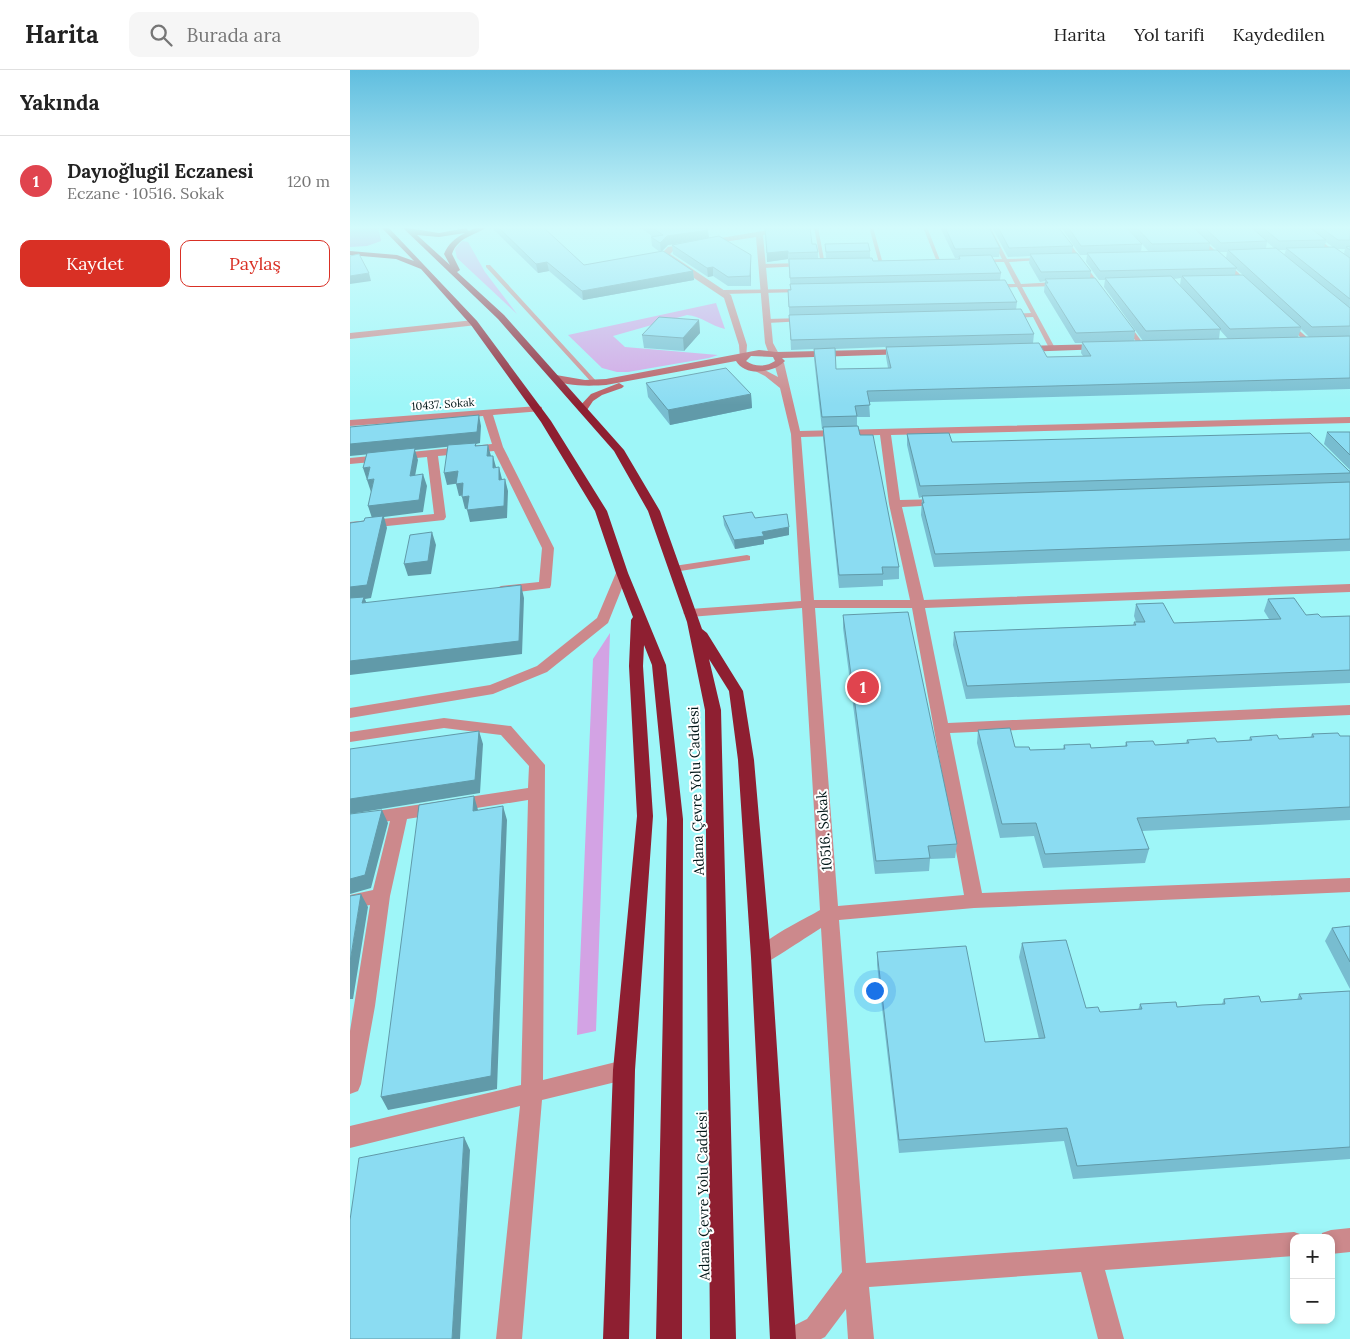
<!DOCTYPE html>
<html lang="tr">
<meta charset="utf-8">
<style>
:root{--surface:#fff;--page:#f6f6f6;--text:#222;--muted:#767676;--line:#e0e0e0;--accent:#d93025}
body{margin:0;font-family:Lora,serif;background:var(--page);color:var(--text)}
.controls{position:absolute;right:15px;bottom:15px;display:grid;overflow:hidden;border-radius:10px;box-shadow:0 2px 8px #0003}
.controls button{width:45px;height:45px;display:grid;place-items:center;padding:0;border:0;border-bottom:1px solid var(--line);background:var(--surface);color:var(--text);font:25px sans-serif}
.you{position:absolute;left:524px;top:920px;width:18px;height:18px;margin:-12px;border:4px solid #fff;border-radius:50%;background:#1a73e8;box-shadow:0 0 0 8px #1a73e833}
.badge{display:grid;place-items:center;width:32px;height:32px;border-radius:50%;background:var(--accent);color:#fff;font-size:16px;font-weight:700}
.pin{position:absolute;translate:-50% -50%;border:2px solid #fff;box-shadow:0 1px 5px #0006}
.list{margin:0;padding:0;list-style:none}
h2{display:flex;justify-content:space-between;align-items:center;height:65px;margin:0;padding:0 20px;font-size:21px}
h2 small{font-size:16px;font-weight:400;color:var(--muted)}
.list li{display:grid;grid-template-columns:32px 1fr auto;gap:15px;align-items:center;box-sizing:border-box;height:90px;padding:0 20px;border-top:1px solid var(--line)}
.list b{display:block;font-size:19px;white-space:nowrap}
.list p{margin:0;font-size:16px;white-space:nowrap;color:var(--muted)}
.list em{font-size:16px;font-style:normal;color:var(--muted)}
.actions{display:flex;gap:10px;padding:15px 20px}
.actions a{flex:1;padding:11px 0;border:1px solid var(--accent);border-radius:10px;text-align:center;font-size:18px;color:var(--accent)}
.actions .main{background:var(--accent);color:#fff}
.icon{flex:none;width:28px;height:28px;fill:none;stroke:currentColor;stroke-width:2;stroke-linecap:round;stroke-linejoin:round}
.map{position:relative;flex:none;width:1000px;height:1269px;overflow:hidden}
header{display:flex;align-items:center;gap:30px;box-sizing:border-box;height:70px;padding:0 25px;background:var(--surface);border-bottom:1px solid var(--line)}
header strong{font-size:24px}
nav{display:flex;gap:28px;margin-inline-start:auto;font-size:18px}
.search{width:350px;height:45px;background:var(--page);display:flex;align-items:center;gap:12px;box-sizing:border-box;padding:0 18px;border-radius:10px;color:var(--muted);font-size:19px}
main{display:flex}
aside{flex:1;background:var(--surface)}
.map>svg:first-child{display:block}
</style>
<header>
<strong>Harita</strong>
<div class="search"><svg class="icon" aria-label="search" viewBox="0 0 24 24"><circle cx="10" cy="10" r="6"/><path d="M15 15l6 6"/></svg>Burada ara</div>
<nav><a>Harita</a><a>Yol tarifi</a><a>Kaydedilen</a></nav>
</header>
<main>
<aside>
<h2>Yakında<small></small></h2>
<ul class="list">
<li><span class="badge" style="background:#e0444e">1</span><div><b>Dayıoğlugil Eczanesi</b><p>Eczane · 10516. Sokak</p></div><em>120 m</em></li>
</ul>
<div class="actions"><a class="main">Kaydet</a><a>Paylaş</a></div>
</aside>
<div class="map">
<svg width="1000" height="1269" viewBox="0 0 1000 1269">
<rect width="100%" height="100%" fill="#9ef6f8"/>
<!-- green -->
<path fill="#d3a3e4" d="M112 171 118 172 135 202 167 244 107 188 105 179Z
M366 233 375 259C361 256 351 246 337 245L263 266 275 277 368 285 359 288 278 302H267L252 298 218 265Z
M260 563 246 961 227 965 243 589Z"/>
<!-- forest -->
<path fill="#c088d3" d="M0 157H26L29 161 31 171 17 176 0 177Z"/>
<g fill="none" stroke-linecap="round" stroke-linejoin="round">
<!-- lane -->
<path fill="#cc898c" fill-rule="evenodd" d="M464 157H468L475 195 471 194Z
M519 157H523L533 194 529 193Z
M573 157H577L591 193 587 192Z
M636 157H640L657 189 691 188 693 189 691 190 659 192 671 214 707 212 710 214 707 216 672 217 705 278 704 279 699 278 683 247 660 248 657 246 660 244 681 243 667 217 644 218 641 216 644 214H665L654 192H631L629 191 631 190 652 189Z
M703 157H708L752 218V220H748Z
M835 157H840L898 212V214H894Z
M948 157H953L1000 193V197Z
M452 193 454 196 413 198 410 196 413 194Z
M136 195H140L247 312V314H243L136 197Z
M450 219 452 220V222L373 224 370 222 373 220Z
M453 248 455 249V251L417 253 414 251 417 249Z
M937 253H941L961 271V273H957L937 255Z
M775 254H779L795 276 794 277H790L774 255Z
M397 485 400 486V490L324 502 320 499 324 496Z"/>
<!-- street -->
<path fill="#cc898c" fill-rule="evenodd" d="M437 157H455L413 165 423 273 429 284 424 287 419 284 415 273 406 167 335 178 323 181 320 184 381 225 397 275 396 289H390L389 275 374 228 314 188 312 183 318 177 335 174Z
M124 250 127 251V255L0 269V263Z
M429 290 434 293 450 361 1000 347V353L541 365 550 430 591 429 597 432 591 435 552 437 574 530 1000 514V522L575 538 598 653 1000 635V645L600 663 632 823 1000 808V822L624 838 489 850 516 1193 944 1162 953 1165 954 1168H944V1186L755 1200 774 1269H748L731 1202 519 1217 524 1269H498L496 1239 475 1267 471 1269H431L435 1260 457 1249 492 1202 471 858C463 863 416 894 412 895 410 895 406 893 404 893L401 887C410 870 453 850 470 840L452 538 340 547 333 543 340 539 451 531 441 364 430 318 415 306 399 298 401 296H407L428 307 424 293ZM530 365 539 434 560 530H464L451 367ZM465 538H562L614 825 488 836Z
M188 336 192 337V341L143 345 153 377 204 478 201 515 200 518 151 524 144 520 151 516 189 512 192 478 144 381 88 386 96 447 94 450 0 460V452L84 444 77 387 0 394V388L142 374 133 346 0 356V350Z
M272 499 278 503 258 553 197 602 143 624 0 648V638L140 615 187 596 247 548 266 503Z
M94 648 161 656 195 695 193 1010 274 990 282 993 285 1000 282 1007 274 1010 192 1030 172 1269H146L170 1036 0 1078V1056L171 1015 178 730 57 749 40 826 25 936 11 1014 8 1021 0 1024V961L20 835 0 839V825L23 820 40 751 0 757V745L178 718 179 696 151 665 94 658 0 672V662Z
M1000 1158V1182L981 1184V1168H971L972 1163 981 1160Z"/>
<!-- secondary -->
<path fill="#ba5a61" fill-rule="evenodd" d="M751 274 754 275V279L672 282 668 279 672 276Z
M556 279 560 282 559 284 432 288 435 291C424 303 395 307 386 291L256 315C242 316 212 317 201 308L206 305 235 310 256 309 409 280 426 282ZM401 286 423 287 425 291C416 297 405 297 396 291Z
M269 313 274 316 272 318 252 325 243 331 237 340 233 341 228 338 241 324Z"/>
<!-- highway -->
<path fill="#8e1f31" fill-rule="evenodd" d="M31 157H38L127 251 201 351 257 441 278 503 316 595 333 749 332 1269H306L317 749 302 595 294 575 293 596 303 746 285 1000 279 1269H253L263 1000 287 746 279 596 281 550 283 547 266 503 245 441 191 352 121 255 71 199 46 189 0 185V181L47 185 64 191Z
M52 157 89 163 116 158 119 161 127 157H137C124 166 108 167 102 184L110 200 107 202 154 245 274 380 310 441 352 559 357 563 393 621 404 690 421 887 446 1269H420L401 887 388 690 379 621 359 589 371 640 386 1269H360L355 640 337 552 298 441 264 381 148 249ZM115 163C105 168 98 174 94 184L100 195 67 165 89 167Z"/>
</g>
<!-- wall -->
<path fill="#78bdd0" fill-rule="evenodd" d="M144 157H193L234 195 310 182 302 176 301 167H303L290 157H327L359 168 401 185V216H378L363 206 358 207 323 184 322 175 347 170 318 175 311 182 343 201 344 210 233 230 199 201 188 203 144 160Z
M590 157H639L650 178 649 187H642L651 203 650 210 667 232 666 240 684 264 683 273 697 287 733 286 731 283 732 273H725L694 222 695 211 690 212 679 193 680 186 658 187 642 157H708L723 176 722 183 741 201 740 208 785 261 784 271H793L754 217 755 210H749L736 192 737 185H730L711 157H776L792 174 791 182H799L777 157H1000V319L519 332 520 347H507V356L549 497V509L533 510V516L489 518 473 368V359H472L464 289V279L441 280 438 220H441L438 189 417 192 415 158 462 174 468 182V189H476L475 174 520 181V188L523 191 608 189V188H605ZM917 172 924 178H916ZM976 172 983 177H974ZM860 174 867 180H859ZM987 179H995L994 184ZM928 180H936L934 185ZM869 182H877L876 188ZM886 199 893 205H885ZM831 208 830 215 844 231 824 209ZM951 259 959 267H948ZM870 260 878 269H869ZM536 277V287L538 298 486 299 485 279Z
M349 250 350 263 334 281 294 278 292 265Z
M296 313 401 324 402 338 320 355 298 327Z
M977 362H1000V400L974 374Z
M557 364 602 372 999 401H1000V481L584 497 571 445 572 427 569 428 557 375Z
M373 446 405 448 439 465 414 470V474L385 479 374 455Z
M918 529 956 545 971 547 1000 546V613L616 629 603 575 604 562 783 555 784 552H786L784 546 786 534 824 553 919 549 914 541Z
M493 545 607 774 605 788 580 789 579 801 525 804 493 558Z
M628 660 665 677 680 680 713 679 714 675 741 678 775 676 776 672 805 675 836 673 837 670 867 672 899 670 900 667 929 669 960 668 962 664 990 666H1000V750L792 761 799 779 795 793 693 798 684 766 650 768 627 673Z
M1000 856V919L975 871 982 858Z
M672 873 736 938 750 942 788 940 790 934 827 937 872 934 874 929 911 932 947 930 949 924 1000 921V1089L723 1109 714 1071 549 1083 527 895V882L635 972 689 969 669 887Z"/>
<!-- shaded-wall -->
<path fill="#619aa9" d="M358 160 359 168 318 175 311 182 310 173 317 166Z
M438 181V189L417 192V183Z
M401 185V216L400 206Z
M197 192 199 201 188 203 186 194Z
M363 197V206L358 207 357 198Z
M343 201 344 210 233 230 232 221Z
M19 203 21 211 0 214V206Z
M349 250 350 263 334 281 333 268Z
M401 324 402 338 320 355 318 340Z
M129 345 131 356 130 373 126 374 128 384 125 376V374L65 380 68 390 63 417 60 406 64 380 0 386V374Z
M138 375 141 386H137Z
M143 386 146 397 143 398Z
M20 397 17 410 13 398Z
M149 397 152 409 151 422 149 410Z
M108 401 111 413 97 415 94 403Z
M73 404 77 416 73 442 34 447 37 458 21 528 15 529 19 540 0 531V517L22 448 18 436Z
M24 409 21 422 17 410Z
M155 409 158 421 157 448 120 452 117 440Z
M113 413 116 425 109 426 106 414Z
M119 426 122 438 115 439 112 427Z
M439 457V465L414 470V474L385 479 384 470 412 462Z
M82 462 86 475 81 504 58 506 54 494Z
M171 515 174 528 172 584 0 605V591Z
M129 661 133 674 130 723 0 744V729Z
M124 726 128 740 123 741Z
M153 736 157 750 147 1019 38 1040 31 1027Z
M32 740 38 753 21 818 0 824V809Z
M11 824 18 837 3 929H0V892Z
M114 1067 120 1080 110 1269H102Z"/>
<!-- building -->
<path fill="#8bdcf2" stroke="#619aa9" d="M148 157H193L234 195 313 181 343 201 232 221 197 192 186 194Z
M301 157 355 158 358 160 317 166 310 173 301 167 313 165Z
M428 157H460L462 174H466L468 182 438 183V181L417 183 415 158Z
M595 157H639L650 178 605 179Z
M648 157H708L723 176 659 178Z
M718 157H776L792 174 731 176Z
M786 157H843L860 173 802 174Z
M854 157H901L917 171 871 173Z
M912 157H959L976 170 929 171Z
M970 157H1000V170H988Z
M369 166 401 185 400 206 378 207 363 197 357 198 322 175Z
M518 173 520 181 476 182 475 174Z
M1000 176V180L996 177Z
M984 177 1000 188V229L936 178Z
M926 178 1000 238V256L962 257 878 180Z
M867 180 887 198 750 201 737 183Z
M727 183 741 201 691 202 680 184Z
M9 184 19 203 0 206V186Z
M641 185 651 203 440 208 439 189 522 188 523 191 610 189 609 186Z
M893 205 951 257 880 259 832 206Z
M821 206 871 259 796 261 755 208Z
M745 208 785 261 726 263 695 213H698L695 209Z
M655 210 667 232 439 237 438 220H441L440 214Z
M671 239 684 264 441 270 439 245Z
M309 247 349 250 333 268 292 265Z
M1000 266V308L517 321 520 335 505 336 507 346 472 347 464 279 485 278 486 299 541 298 536 277 689 273 697 287 741 286 732 272Z
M376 298 401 324 318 340 296 313Z
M129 345 127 362 0 374V357Z
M508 356 510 365H523L549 497H532L533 504 489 505 473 357Z
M977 362H1000V385Z
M599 363 602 372 960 363 999 401H1000V403L570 416 557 364Z
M126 373 125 376 138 375 137 386H143V398L149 397V410L155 409 154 436 117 440 119 426 112 427 113 413 106 414 108 401 94 403 98 375Z
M65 378 60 406 73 404 69 430 18 436 24 409 17 410 20 397 13 398 17 383Z
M1000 412V469L585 484 572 433H574L572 426Z
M402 442 405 448 437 444 439 457 412 462 414 466 384 470 373 446Z
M33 446 17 515 0 517V453L14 451 15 448Z
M82 462 78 491 54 494 60 465Z
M171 515 169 571 0 591V528L14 527 12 533Z
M944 528 956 545 968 544 971 547 1000 546V600L617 616 604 562 786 555 784 552H795L786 534 813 533 824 553 931 549 918 529Z
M558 542 607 774 578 776 580 788 526 791 493 545Z
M660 658 665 677H679L680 680 715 679 714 675 740 674 741 678 777 676 776 672 803 671 805 675 839 673 837 670 865 668 867 672 902 670 900 667 927 665 929 669 964 667 962 664 988 663 990 666H1000V737L787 748 799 779 695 784 686 753 652 754 628 660Z
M129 661 125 710 0 729V679Z
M124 726 123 741 153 736 141 1006 31 1027 69 735Z
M32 740 15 805 0 809V744Z
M11 824 0 892V826Z
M1000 856V892L982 858Z
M716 870 736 938 748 937 750 942 792 939 790 934 826 932 827 937 852 935 875 934 874 929 909 926 911 932 952 929 949 924 1000 921V1077L727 1096 717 1058 549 1070 527 882 616 876 635 972 695 968 672 873Z
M114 1067 102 1269H0V1150L9 1088Z"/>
<!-- sky -->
<linearGradient id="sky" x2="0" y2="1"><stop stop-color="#60bedf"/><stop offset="0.47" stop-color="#d3fbfc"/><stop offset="1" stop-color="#d3fbfc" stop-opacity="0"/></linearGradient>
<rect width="1000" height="335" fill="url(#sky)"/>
<g text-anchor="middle" stroke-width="4" stroke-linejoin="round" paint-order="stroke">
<!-- far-street labels -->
<g font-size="11" fill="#001617" stroke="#fff">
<text transform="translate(93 334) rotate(-4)" y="4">10437. Sokak</text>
</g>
<!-- street labels -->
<g font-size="14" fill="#001617" stroke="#fff">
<text transform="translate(346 721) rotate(-92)" y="5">Adana Çevre Yolu Caddesi</text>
<text transform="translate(474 761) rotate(-94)" y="5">10516. Sokak</text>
<text transform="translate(353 1126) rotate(-91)" y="5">Adana Çevre Yolu Caddesi</text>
</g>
</g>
</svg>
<div class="controls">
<button>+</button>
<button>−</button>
</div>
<div class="you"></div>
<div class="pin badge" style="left:513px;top:617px;background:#e0444e">1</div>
</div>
</main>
